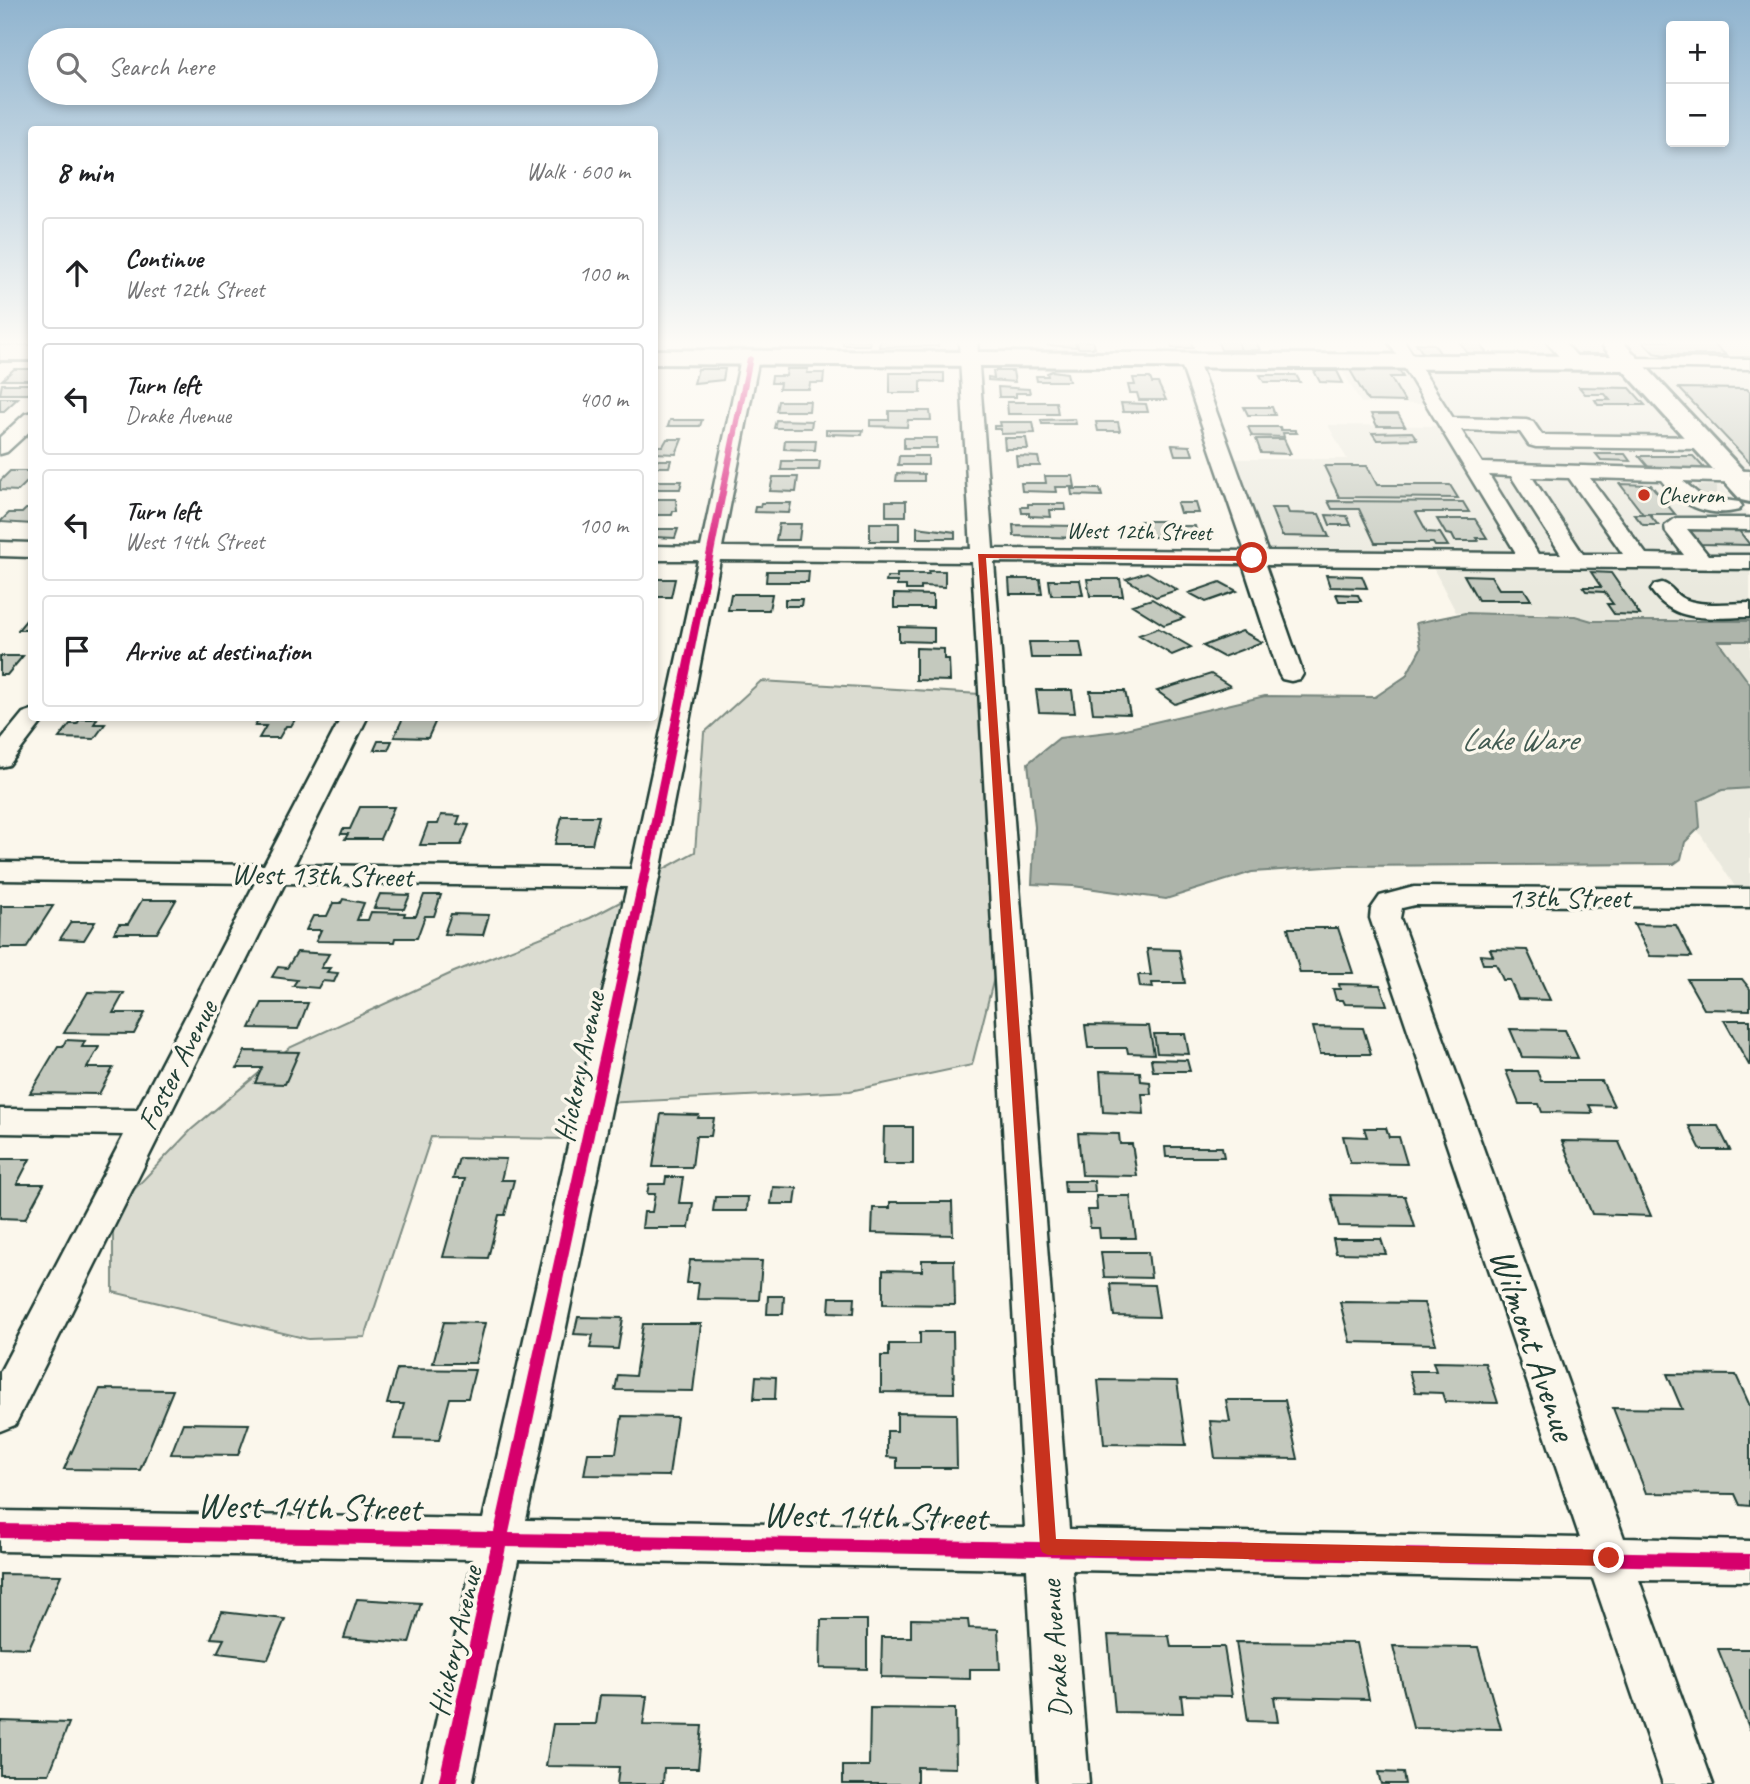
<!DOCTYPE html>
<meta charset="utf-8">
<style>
:root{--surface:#fff;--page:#f2f2f2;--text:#202124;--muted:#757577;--line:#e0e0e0}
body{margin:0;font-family:Caveat,sans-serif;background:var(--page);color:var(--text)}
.controls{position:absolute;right:21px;top:21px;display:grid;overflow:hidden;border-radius:7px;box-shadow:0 4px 10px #0003}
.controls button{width:63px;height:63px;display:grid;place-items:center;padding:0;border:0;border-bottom:2px solid var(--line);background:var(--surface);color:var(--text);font:35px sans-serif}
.stop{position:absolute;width:21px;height:21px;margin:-16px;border:5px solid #c8321e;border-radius:50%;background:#fff}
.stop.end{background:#c8321e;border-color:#fff;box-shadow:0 2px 7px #0008}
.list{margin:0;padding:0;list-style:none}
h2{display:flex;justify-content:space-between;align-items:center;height:91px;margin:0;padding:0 28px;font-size:30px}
h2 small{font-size:23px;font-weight:400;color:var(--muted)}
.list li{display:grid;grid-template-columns:46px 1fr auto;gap:21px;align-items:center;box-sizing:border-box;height:112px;margin:0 14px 14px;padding:0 14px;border:2px solid var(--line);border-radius:7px}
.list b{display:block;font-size:26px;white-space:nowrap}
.list p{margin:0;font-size:23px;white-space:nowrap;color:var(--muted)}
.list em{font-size:23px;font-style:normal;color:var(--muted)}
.icon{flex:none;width:38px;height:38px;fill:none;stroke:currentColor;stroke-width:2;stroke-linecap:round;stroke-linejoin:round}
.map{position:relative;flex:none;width:1750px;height:1784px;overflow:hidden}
.search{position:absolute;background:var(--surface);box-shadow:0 4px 10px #0003;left:28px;top:28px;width:630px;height:77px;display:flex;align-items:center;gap:18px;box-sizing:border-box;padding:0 24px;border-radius:38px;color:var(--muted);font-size:26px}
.panel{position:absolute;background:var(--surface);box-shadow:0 4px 10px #0003;left:28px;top:126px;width:630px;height:595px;border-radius:7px}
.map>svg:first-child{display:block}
</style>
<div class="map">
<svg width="1750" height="1784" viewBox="0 0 1750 1784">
<rect width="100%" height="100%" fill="#fbf7ec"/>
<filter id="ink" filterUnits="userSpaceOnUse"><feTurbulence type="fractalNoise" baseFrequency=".0143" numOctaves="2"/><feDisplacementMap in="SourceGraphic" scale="14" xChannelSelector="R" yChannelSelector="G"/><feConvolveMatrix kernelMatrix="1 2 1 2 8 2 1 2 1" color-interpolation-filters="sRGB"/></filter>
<g filter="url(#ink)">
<!-- built -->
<path fill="#eae9de" d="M1526 341H1593L1606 356 1540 358Z
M1625 341H1750V359L1645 358Z
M1340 367 1403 370 1426 404 1361 403Z
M1429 368 1618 370 1713 470 1484 465 1480 462 1424 372Z
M1659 368 1750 371V472L1740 469 1733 456 1712 433 1662 379 1650 371Z
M1328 425 1440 426 1516 553 1271 552 1266 550 1232 459H1347Z
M1486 474 1717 481 1750 516V558L1542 555 1538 552Z
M1431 564 1750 567V621H1592L1574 614 1456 612Z
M1717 640 1750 641V684Z
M1648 755H1750V891H1738Z"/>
<!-- green -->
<path fill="#dbdcd1" stroke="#7d8c82" stroke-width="2" d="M761 681 980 694 996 970 972 1065 850 1091 604 1103 651 876 695 852 704 733Z
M624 900 570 1139 431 1137 365 1337 308 1339 113 1292V1220L122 1202 192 1129 289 1048 454 972 590 918Z"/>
<!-- water -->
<path fill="#adb4aa" stroke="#74847b" stroke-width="2" d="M1465 613 1575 616 1592 621H1750V641H1718L1750 684V788L1722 790 1698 801 1700 827 1685 842 1681 859 1674 864 1342 866 1252 872 1166 899 1073 886 1032 884 1035 827 1028 763 1059 738 1117 731 1265 696 1375 697 1406 676 1421 648 1416 623Z"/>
<!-- building -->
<path fill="#c4c9be" stroke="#1f3d34" stroke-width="2" d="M843 341H870L869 345H843Z
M880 341H938V346L879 347Z
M1046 341H1075L1076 347 1047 345Z
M1077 341H1093L1095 348H1078Z
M1170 341H1191L1193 348H1172Z
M1642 341H1710L1726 355H1665L1654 353Z
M1218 342H1238L1241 350H1221Z
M1238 342H1256L1260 350H1241Z
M1416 343 1434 344 1442 356 1424 355Z
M1460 343H1479L1489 356 1468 354Z
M14 369H32V380H2Z
M698 369H725L723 380 694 383Z
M787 369H808L807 373H824L823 383H810L809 389H779L780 383H771L772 376H786Z
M1350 370H1399L1403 377H1390L1405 402 1368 401Z
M993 371H1013L1015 382 988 380V377L994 378Z
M1052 371 1067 373 1069 381H1037L1036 376H1048L1047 373Z
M1314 371H1337L1343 383 1320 382Z
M890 373H944V382L921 381V393H890Z
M1260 375H1296L1300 382H1264Z
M1133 378H1150L1152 383H1158L1166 400H1139L1137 393H1130L1128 385H1135Z
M2 384H32V391L28 394H0Z
M998 387 1029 389 1030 393H1016V397H999Z
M1579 387 1630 388 1645 405H1598L1595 400H1610L1605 394H1585Z
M1679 388 1747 389 1750 392V463Z
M0 398H18L4 411H0Z
M778 401H810L809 411H776Z
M1007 402H1056L1058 414H1008Z
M1121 403 1146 404 1148 412H1123Z
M1244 407H1272L1275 415H1248Z
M889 411H930L931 420H908L907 427 870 426V420H889Z
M1371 414H1398L1405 426H1377Z
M1075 419 1076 424H1042L1041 420Z
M670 420H702L700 426H668Z
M776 420 812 421 811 428H774Z
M1000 422H1033L1035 433 1001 434V429H994V426H1001Z
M1096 422H1118L1120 431H1098Z
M1248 427H1280L1281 430H1295L1297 433H1283L1284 437 1252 436Z
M826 430H863L862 435 826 434Z
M1412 432 1417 439 1377 440 1372 433Z
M904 438H937V448H904Z
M1004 438H1026L1028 449H1005Z
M667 439H682L676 454 654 453V446H663Z
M1256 439H1284L1291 454 1261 453Z
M785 440H816L815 450 784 449Z
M1172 445 1190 446 1193 455H1175Z
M1596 454H1625L1630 461 1601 460Z
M899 456H928V465H898Z
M1016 456 1038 457 1040 466H1017Z
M1639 456H1693L1705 469H1650Z
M654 460H671L669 467H654Z
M782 461H820L819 470H781Z
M1324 466H1367L1377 485H1450L1458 498 1339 497Z
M10 471H32V477L18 491 0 490V481Z
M897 473 924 474V481H896Z
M1045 476H1073L1075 487H1055L1056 492 1022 491 1021 483H1046Z
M773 477H798L796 492 770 491Z
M654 481H682L680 489H654Z
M1620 484 1651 485 1675 514H1643Z
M1071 489H1100L1102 496 1072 495Z
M654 499H676L677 511H673L672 515H654Z
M886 501H906V516H886Z
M1328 501 1463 502 1469 512H1416L1427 532 1440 533 1448 546H1435L1433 543H1375L1359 509H1332Z
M761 503H791L789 513 754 512 755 507H760Z
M1177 503H1196L1199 513H1180Z
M1028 504H1065L1066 510H1050L1051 517 1029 516V513H1022L1021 507H1028Z
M1271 508H1287L1289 513 1319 514 1329 537 1282 536Z
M26 509H32V524L0 522 9 513H22Z
M1634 514H1649L1658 525H1643Z
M1326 515 1347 516 1351 525H1330Z
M1437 519H1475L1487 538H1476L1478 541H1455L1452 535 1446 534Z
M1140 521H1166L1168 526H1195L1198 537H1150L1147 526H1141Z
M870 523H899V541H870Z
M779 524H801L799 540H776Z
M1013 525 1078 526 1080 538 1014 536Z
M1686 526 1736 527 1750 545 1701 544Z
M917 527 955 532V538H917Z
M654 529H678L675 538 654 537Z
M767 571H809L808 582H766Z
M928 571H945V587L921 586V590H906V586H897V582H886L887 577H897V574H929Z
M1147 572 1177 590 1156 597 1126 579Z
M1591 572 1611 573 1640 615 1614 614 1607 604H1613L1604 592 1586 591 1583 587H1601Z
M1326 575 1362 576 1367 588 1330 587Z
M1464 575 1491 576 1499 589H1524L1531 600H1478Z
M654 579H675L671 597H654Z
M1009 579H1040L1042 594H1010Z
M1087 579H1120L1123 596H1090Z
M1049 580H1080L1083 595H1051Z
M1220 582 1237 591 1206 602 1189 593Z
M731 594H772L769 610H728Z
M894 594 933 595V608H894Z
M1336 594 1358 595 1361 601H1339Z
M785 599H802L801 606H785Z
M1152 599 1184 618 1164 625 1132 605Z
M31 614 32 630H18Z
M899 627 934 628V642L899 641Z
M1158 628 1191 647 1172 655 1139 635Z
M1242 631 1262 642 1223 657 1203 646Z
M1029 642H1080L1083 658H1031Z
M916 648 944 649V659H949L950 681 916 680Z
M0 656H23L7 675H0Z
M1211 674 1230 686 1175 704 1157 691Z
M1036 690H1072L1075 713 1039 712Z
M1090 691H1125L1130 714 1093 713Z
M266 718H296L291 726H286L279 738H259L266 726H255L259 719Z
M403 718H437L428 738 394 737Z
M80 719H97L94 724H105L94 739 59 738 70 724H77Z
M378 741H392L388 750H374Z
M360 807H394L380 839H345L348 834H341L343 829H350Z
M441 815 460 816 457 824 469 825 461 845H420L428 824H438Z
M562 816H599L592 844H555Z
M380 894 410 895 404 909 374 908Z
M424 895H441L434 916H425L417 938H395L394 942 316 941 321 930H306L313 916H327L333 903H341L343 899 364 903 357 920H368L371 912 405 913 404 916H416Z
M142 900H176L157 933H114L119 924H128Z
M1 906H53L26 948H0Z
M451 914 489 915 483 935 444 934Z
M71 922H95L84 940 60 939Z
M1634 924 1676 925 1692 957 1650 956Z
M1288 928H1338L1353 973H1300Z
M1147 949 1179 950 1185 983H1152L1153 988 1140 987 1138 975H1151Z
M1490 949 1527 950 1550 1000 1518 999 1510 980H1503L1496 964H1483L1480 955 1493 956Z
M297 952 329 954 321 968H330L327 972 338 973 334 982 322 981 318 988 293 986 297 980 272 977 278 967 287 968Z
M1687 979H1742L1750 989V1010L1704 1009Z
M1339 984 1380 985 1387 1005 1345 1004 1343 1000H1336L1333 989H1340Z
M88 992 124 993 113 1013H145L134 1034 64 1033Z
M262 1003H308L298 1029 250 1028Z
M1724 1020H1750V1065H1749Z
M1085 1025 1149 1026 1154 1054 1128 1053 1127 1048H1088Z
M1313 1027 1363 1028 1371 1054H1320Z
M1510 1029 1565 1030 1578 1058 1522 1057Z
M1154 1034H1185L1189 1054 1157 1053Z
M66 1040 85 1041 82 1047H99L87 1068H113L99 1094 30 1093 58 1046H63Z
M245 1051 299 1052 285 1084 255 1083 262 1068H237Z
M1151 1059 1187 1060 1190 1071H1153Z
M1100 1071 1140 1072 1141 1081 1150 1082 1151 1094H1142L1144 1114 1103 1112Z
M1506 1071H1537L1541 1081H1602L1614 1106 1589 1105 1593 1113 1542 1112 1539 1104H1519Z
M661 1114 699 1115 698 1118H714L711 1136H696L692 1167H653Z
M1689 1126H1718L1730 1150H1701Z
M884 1127H913V1164H883Z
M1364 1128H1386L1389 1137H1399L1407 1164 1350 1163 1343 1136 1367 1137Z
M1078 1133 1119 1134 1120 1144H1132L1137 1176 1082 1175Z
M1562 1141 1619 1142 1651 1216 1592 1214Z
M1165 1147H1222L1224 1157H1166Z
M459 1158 506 1159 501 1180H514L505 1215H499L488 1258 443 1257 465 1179H453Z
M0 1159H30L17 1184H44L25 1219 0 1218Z
M666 1177H683L679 1203H693L689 1228H642L644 1212H652L655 1194H647L649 1184H665Z
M1064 1181H1094L1095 1192H1065Z
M773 1187 797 1188 795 1204H771Z
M1331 1195 1405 1196 1415 1227 1339 1226Z
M1096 1196H1130L1136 1238H1100L1099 1228H1090L1088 1210H1097Z
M715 1197H748L747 1211H713Z
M890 1202H952L953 1235 872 1233 873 1208H890Z
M1333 1239H1381L1386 1254 1336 1253Z
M1101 1252H1148L1151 1278 1104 1277Z
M690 1260 762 1261 759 1300 697 1299 699 1283H687Z
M922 1260H954L955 1305 883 1304V1270L922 1271Z
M1110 1284 1154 1285 1159 1317 1114 1316Z
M768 1296H784L783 1314H767Z
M830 1297H855L854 1313 829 1312Z
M1340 1302 1424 1303 1436 1344 1350 1342Z
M578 1317 623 1318 618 1349 590 1348 593 1335 574 1334Z
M444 1322 485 1323 475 1363H433Z
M643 1324H701L693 1391 615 1390 618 1375 635 1376Z
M920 1332H953L954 1393 881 1392V1356H889V1344H920Z
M1433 1362 1485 1363 1498 1403 1445 1402 1442 1393 1415 1392 1409 1371H1436Z
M397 1369 475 1370 468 1398H450L439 1440 394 1439 404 1404H387Z
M1667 1374 1736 1375 1750 1406V1506L1740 1505 1735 1494 1646 1493 1613 1408 1682 1409Z
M756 1376 776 1377 775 1399H754Z
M1098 1380 1177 1381 1186 1445 1104 1444Z
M100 1389 173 1390 140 1470 64 1469Z
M1226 1400H1285L1298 1459 1215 1458 1210 1421 1230 1422Z
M897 1413 956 1414 957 1468H897V1458L887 1457V1431H897Z
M622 1416 677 1417 669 1476 584 1475 588 1453H616Z
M183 1423 249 1424 238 1455 171 1454Z
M0 1574 61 1575 29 1648 0 1647Z
M357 1599 421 1603 409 1643 344 1638Z
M222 1612 285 1619 268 1659 217 1653 224 1639 211 1638Z
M911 1619 968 1620 969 1628 998 1629 1000 1669H970V1679L881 1677 882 1637H911Z
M821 1620H867V1669L820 1668Z
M1108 1635 1169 1636 1171 1647H1224L1232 1696 1181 1695 1183 1713 1115 1712Z
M1236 1642 1357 1643 1369 1699 1274 1697 1278 1722 1248 1721Z
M1393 1646 1478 1647 1501 1729 1413 1728Z
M1718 1649H1750V1730Z
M600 1695 647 1696 643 1725 702 1726 698 1768H664L663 1784H617L619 1767 546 1766 553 1724H596Z
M870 1708 955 1709 956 1768 917 1767V1784H843V1766H869Z
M0 1721 69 1723 49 1774H0Z
M1378 1772 1403 1773 1405 1784H1381Z"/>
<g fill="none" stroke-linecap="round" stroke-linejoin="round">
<!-- minor-tunnel -->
<path stroke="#cfd2c7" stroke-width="19" stroke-dasharray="19 10" stroke-linecap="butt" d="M1698 495H1717"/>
<defs>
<path id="minor" d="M959 341H977L993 549 1245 551 1180 361 1189 356 1198 361 1267 551 1516 553 1388 341H1404L1453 418 1526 420 1533 422 1542 435 1704 437 1714 443 1704 449 1536 447 1529 445 1520 432 1461 430 1482 463 1750 471V483L1683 481 1702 497 1739 502 1742 506 1739 510C1707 518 1681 505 1661 480L1590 478 1646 554 1684 555 1666 532 1665 526 1676 518H1750V530L1687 529 1708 555H1750V569L1265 565 1303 674 1300 679 1291 681 1282 679 1279 674 1243 564 994 562 1069 1529 1580 1538 1370 918 1371 909 1380 896 1414 887 1750 889V907L1415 905 1402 908 1400 918 1624 1538 1750 1541V1581L1639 1580 1713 1784H1663L1593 1579 1072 1570 1089 1784H1039L1027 1569 518 1560 472 1784H422L473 1559 0 1551V1511L483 1519 627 887 285 883 15 1425 0 1431V1372L124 1135 0 1133V1109L137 1110 255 883 0 880V862L264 865 341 718H367L294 865 631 869 698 560H654V546L701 547 741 358 750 353 759 358 722 547 971 549ZM1489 475 1511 476 1561 554H1538ZM1532 477 1569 478 1623 554H1583ZM720 560 972 562 1025 1528 526 1520 659 878Z
M1546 341H1563L1583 363 1580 367H1568Z
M1630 358 1750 359V369L1624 367 1621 363 1624 359Z
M32 412V429L7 452 0 454V437L25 414Z
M0 542 32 543V557L0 556Z
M1662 583C1673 586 1674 595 1684 599 1703 607 1729 603 1750 603V617C1712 617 1675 625 1651 590L1654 585Z
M32 710V718H45L9 765 0 767V741L23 713Z"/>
<path id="major" d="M1606 341H1622L1750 478V502L1741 500 1623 370 654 364V350L1611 356 1603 346Z
M0 346H32V360H0Z"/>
</defs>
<!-- minor casing -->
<use href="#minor" stroke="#1f3d34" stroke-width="5"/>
<!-- major casing -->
<use href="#major" stroke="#1f3d34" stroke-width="6"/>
<!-- minor -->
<use href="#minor" fill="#fbf7ec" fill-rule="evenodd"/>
<!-- major -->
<use href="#major" fill="#fbf7ec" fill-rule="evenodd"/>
<defs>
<path id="cycleway" d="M750 356 753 358 649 878 509 1533 1750 1554V1568L506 1547 456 1784H438L491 1546 0 1538V1524L494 1532 639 878 747 358Z"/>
</defs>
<!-- cycleway casing -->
<use href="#cycleway" stroke="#fbf7ec" stroke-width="5"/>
<!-- cycleway -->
<use href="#cycleway" fill="#d6006c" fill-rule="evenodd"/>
</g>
</g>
<!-- sky -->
<linearGradient id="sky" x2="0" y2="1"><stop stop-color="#90b4cf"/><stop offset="0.58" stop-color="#fdfbf6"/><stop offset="1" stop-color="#fdfbf6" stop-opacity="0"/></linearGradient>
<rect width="1750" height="591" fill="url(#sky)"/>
<!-- route -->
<path fill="#c8321e" d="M978 554 1252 556 1256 558 1252 561 986 558 1056 1539 1609 1550 1615 1553 1618 1558 1615 1564 1609 1566 1048 1555 1042 1552 1040 1547Z"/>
<!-- markers -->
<circle fill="#c8321e" stroke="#fbf7ec" stroke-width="2.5" cx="1644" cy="495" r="7"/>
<g text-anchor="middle" stroke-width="7" stroke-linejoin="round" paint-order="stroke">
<!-- far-poi labels -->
<g font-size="24" fill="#1f3d34" stroke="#fbf7ec" text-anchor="start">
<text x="1658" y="503">Chevron</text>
</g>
<!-- far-street labels -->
<g font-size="24" fill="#1f3d34" stroke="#fbf7ec">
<text transform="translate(1139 531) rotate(1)" y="8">West 12th Street</text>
</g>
<!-- street labels -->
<g font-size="30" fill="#1f3d34" stroke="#fbf7ec">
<text transform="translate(322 875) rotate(1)" y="10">West 13th Street</text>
<text x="1569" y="907">13th Street</text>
<text transform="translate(177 1065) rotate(-63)" y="10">Foster Avenue</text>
<text transform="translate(579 1067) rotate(-78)" y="10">Hickory Avenue</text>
<text transform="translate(455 1641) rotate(-77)" y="10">Hickory Avenue</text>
<text transform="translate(1055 1649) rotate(-94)" y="10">Drake Avenue</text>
</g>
<!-- water labels -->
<g font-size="32" font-style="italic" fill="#425b52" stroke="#fbf7ec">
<text x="1519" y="750">Lake Ware</text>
</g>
<!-- near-street labels -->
<g font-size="37" fill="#1f3d34" stroke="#fbf7ec">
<text transform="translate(1534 1344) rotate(71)" y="13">Wilmont Avenue</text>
<text transform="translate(309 1506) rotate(1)" y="13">West 14th Street</text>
<text transform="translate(875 1515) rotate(1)" y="13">West 14th Street</text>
</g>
</g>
</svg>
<div class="controls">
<button>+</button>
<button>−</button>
</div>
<div class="stop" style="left:1252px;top:558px"></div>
<div class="stop end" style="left:1609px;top:1558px"></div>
<div class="search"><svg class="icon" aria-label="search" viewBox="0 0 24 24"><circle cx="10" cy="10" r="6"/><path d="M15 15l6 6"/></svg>Search here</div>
<section class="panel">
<h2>8 min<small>Walk · 600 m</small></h2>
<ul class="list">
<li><svg class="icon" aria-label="ahead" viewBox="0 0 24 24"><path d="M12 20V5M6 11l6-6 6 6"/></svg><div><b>Continue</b><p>West 12th Street</p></div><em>100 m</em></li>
<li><svg class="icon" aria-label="left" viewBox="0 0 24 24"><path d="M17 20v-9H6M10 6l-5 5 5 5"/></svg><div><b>Turn left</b><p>Drake Avenue</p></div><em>400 m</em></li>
<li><svg class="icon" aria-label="left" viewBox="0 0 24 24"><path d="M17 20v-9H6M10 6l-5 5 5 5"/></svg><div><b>Turn left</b><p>West 14th Street</p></div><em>100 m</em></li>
<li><svg class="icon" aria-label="arrive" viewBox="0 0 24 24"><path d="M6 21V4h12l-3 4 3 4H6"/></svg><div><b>Arrive at destination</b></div></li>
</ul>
</section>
</div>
